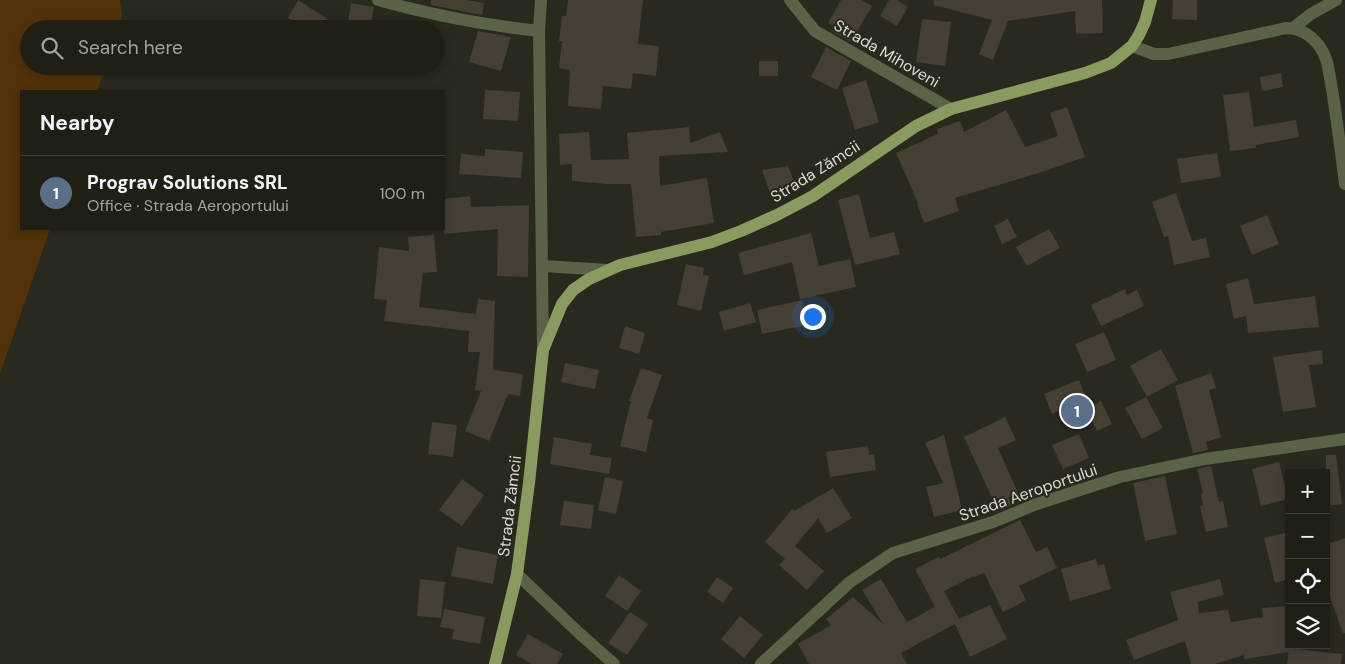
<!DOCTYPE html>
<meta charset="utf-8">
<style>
:root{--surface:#201f16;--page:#2d2c23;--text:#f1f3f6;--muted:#a2a2a1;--line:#3d3d35;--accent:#b45309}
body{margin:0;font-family:"DM Sans",sans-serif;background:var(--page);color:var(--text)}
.controls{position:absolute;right:15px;bottom:15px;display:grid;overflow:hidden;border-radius:0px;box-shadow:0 2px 8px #0003}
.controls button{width:45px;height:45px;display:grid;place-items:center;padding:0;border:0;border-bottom:1px solid var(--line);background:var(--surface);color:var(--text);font:25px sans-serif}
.you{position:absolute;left:812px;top:316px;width:18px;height:18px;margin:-12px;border:4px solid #fff;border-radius:50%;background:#1a73e8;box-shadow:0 0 0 8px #1a73e833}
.badge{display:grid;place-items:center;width:32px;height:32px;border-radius:50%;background:var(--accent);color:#fff;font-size:16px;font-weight:700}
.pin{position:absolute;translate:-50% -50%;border:2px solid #fff;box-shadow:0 1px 5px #0006}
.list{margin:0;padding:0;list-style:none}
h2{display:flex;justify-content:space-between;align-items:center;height:65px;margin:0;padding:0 20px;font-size:21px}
h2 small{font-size:16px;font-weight:400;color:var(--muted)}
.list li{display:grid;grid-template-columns:32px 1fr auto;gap:15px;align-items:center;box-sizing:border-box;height:75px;padding:0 20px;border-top:1px solid var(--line)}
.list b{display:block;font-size:19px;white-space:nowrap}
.list p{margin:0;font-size:16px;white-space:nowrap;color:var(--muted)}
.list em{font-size:16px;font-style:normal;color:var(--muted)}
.icon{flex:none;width:28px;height:28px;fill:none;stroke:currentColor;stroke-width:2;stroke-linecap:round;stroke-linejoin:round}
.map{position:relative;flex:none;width:1345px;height:664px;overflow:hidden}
.search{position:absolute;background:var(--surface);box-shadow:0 2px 8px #0003;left:20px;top:20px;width:425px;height:55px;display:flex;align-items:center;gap:12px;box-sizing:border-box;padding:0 18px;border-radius:28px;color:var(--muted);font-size:19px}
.panel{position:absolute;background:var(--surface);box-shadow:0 2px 8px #0003;left:20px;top:90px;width:425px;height:140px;border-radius:0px}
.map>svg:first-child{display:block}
</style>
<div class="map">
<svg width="1345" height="664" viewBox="0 0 1345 664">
<rect width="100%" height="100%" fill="#2a291e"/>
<!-- green -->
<path fill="#52320a" d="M0 0H120L122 18 119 29H29V66H106L97 91H21V229H50L0 374Z"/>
<!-- building -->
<path fill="#453f34" d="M298 0 329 20 324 29H306L288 18Z
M431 0H467L484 3 482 15 431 5Z
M568 0H643L638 44 659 46 656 76 633 73 631 89 603 86 601 109 568 106 570 70 559 68 562 41H559L562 16H566Z
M841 0H862L872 6 851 42 833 32 836 27 828 23Z
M889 0H897L908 7 897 26 880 16Z
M934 0H1102L1103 33 1076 34 1075 11 1008 21 993 60 979 54 992 20 933 5Z
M1173 0H1197V20L1172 19Z
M351 3 374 7 370 29H347Z
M922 19 951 22 945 66 916 62Z
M478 31 511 37 501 71 469 62Z
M826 47 851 61 837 90 811 77Z
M759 61H778V76H759Z
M1281 73 1283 87 1262 91 1260 77Z
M866 80 879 122 855 130 842 88Z
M485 90 520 92 518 121 483 119Z
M1249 92 1254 127 1296 120 1299 137 1256 145V148L1230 151 1223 95Z
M1067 107 1085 157 1042 172 955 198 959 211 924 223 917 204 918 203 896 153 938 134 937 129 960 121 964 132 1006 110 1025 147 1058 136 1050 113Z
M689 127 690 143 720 132 728 152 659 156 660 186 707 178 714 223 661 232V235L636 237 631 184H607L572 181V164L560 165 559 134 589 132 591 160 629 159 627 133Z
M485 149 523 152 521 178 459 174 461 154 485 156Z
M1217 153 1221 177 1181 183 1177 159Z
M788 166 795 184 770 193 762 170Z
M1176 193 1192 241 1206 238 1210 257 1174 265 1168 236 1164 237 1152 202Z
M859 194 870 238 894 232 900 254 855 265 838 200Z
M470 196 471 207 529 205 528 277 497 276 498 229 444 234V199Z
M1267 215 1279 244 1252 255 1240 226Z
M1008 219 1017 237 1002 244 994 226Z
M1049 229 1060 248 1027 266 1016 247Z
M811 233 819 266 850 259 856 287 800 299 792 262 744 275 738 253Z
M434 235 437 272 423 273 419 307 476 314 478 299 495 301 493 370 523 374 520 396 508 394 489 441 465 431 481 391 475 390 480 352H468L469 331 384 321 387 300 374 299 379 247 409 251 408 237Z
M686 264 704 268 703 275 709 276 701 311 677 305Z
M1248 278 1254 304 1315 296 1319 327 1248 333 1246 316 1234 319 1226 284Z
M1125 289 1127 295 1137 290 1144 306 1101 326 1091 305Z
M802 300 807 325 762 334 757 310Z
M750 303 756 322 724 331 719 312Z
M625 326 645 333 639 354 619 348Z
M1104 332 1116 360 1087 372 1075 344Z
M1161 349 1178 380 1147 397 1130 366Z
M1322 350 1323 364 1309 365 1316 407 1283 412 1273 357Z
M565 363 599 370 595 389 561 382Z
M641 368 662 375 647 418 653 420 646 452 620 446 631 401H629Z
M1211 373 1216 388 1209 390 1221 437 1206 442 1208 450 1193 453 1175 386Z
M1079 380 1087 400 1052 414 1044 394Z
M1146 397 1163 428 1142 439 1125 408Z
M1101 401 1112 424 1097 431 1086 409Z
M1005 417 1016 440 998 448 1018 493 1008 498 1012 505 998 511 964 437Z
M432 422 457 425 453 457 428 454Z
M1079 434 1089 458 1063 469 1052 445Z
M944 435 962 510 934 517 926 487 943 483 925 443Z
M554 437 592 444 590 455 612 458 609 474 550 464Z
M868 446 869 455 874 454 876 470 830 477 826 452Z
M1326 455H1336L1342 504 1326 506Z
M1279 462 1288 499 1261 506 1252 469Z
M1211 466 1219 502 1223 501 1228 527 1206 532 1200 506 1203 505 1201 494 1203 493 1197 469Z
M1165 476 1177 534 1145 541 1133 483Z
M605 477 623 481 616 514 598 510Z
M462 479 484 495 462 526 439 510Z
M833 488 852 518 827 533 818 518 795 546 824 571 807 590 779 565 785 559 765 542 792 509 794 511Z
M564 501 594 505 591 529 560 525Z
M1020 520 1036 552 1047 547 1057 568 1019 586 1026 600 1003 612 984 573 975 577 974 576 944 591 959 619 990 605 1007 639 970 657 955 624 901 653 907 664H809L798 644 831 625 826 619 853 597 883 624 862 590 881 579 907 622 935 607 915 569 939 557 940 559Z
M1289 532V579L1275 583 1264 538Z
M1345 538V633H1343L1326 586V545Z
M457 547 498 555 493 584 451 576Z
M1096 559 1098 566 1104 564 1111 589 1070 601 1061 569Z
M619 575 641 591 627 611 605 596Z
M717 577 733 588 723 603 707 592Z
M420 579 445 582 441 618 417 616Z
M1220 579 1224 595 1198 602 1199 613 1228 610 1231 622 1263 617 1262 608 1289 606V652L1244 659V655L1215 664H1191L1185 641 1134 660 1126 640 1178 620 1170 592Z
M444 609 485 617 480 644 452 639 454 629 440 627Z
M630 612 648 624 627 655 608 643Z
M740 616 763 635 744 658 721 639Z
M528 634 563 654 557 664H532L516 655Z
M1289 648 1342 654 1341 664H1287Z"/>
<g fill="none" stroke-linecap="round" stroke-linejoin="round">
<!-- minor -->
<path stroke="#5a6247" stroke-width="12" d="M378 0C431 15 484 25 539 31
M541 0 539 31 543 350
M790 0 815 31 951 109
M1293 28 1311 14 1336 0
M1132 46 1154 54H1168L1286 28C1305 28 1320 42 1326 59 1329 68 1330 80 1332 89 1337 121 1341 152 1345 184
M543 266 608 270
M517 574 579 633 614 664
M761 664 850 582 893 553 993 522 1034 505 1120 477 1205 459 1345 439"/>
<!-- major -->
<path stroke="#8a9b62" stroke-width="12" d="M495 664 517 574 529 483 543 350 562 304 573 290 589 279 620 265 712 242 741 231 777 215 813 196 916 126 951 109 1085 73 1111 63 1132 46 1139 35 1145 22 1151 0"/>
</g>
<g text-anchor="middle" stroke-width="4" stroke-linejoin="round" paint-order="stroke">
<!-- street labels -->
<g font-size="16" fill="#dad9d2" stroke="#2a291e">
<text transform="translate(887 53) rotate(30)" y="6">Strada Mihoveni</text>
<text transform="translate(815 171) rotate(-32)" y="6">Strada Zămcii</text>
<text transform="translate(1028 492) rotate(-19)" y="6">Strada Aeroportului</text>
<text transform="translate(509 506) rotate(-83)" y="6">Strada Zămcii</text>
</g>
</g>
</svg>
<div class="controls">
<button>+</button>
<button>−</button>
<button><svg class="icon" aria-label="locate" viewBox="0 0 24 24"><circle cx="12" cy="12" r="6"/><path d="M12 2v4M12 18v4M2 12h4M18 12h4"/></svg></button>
<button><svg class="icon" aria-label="layers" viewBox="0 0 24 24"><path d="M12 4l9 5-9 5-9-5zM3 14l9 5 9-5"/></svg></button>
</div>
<div class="you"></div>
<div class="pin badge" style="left:1077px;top:411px;background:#5c6f8a">1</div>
<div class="search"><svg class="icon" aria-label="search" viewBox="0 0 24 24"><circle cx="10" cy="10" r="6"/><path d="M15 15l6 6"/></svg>Search here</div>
<section class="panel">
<h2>Nearby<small></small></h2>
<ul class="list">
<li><span class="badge" style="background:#5c6f8a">1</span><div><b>Prograv Solutions SRL</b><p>Office · Strada Aeroportului</p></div><em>100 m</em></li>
</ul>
</section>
</div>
